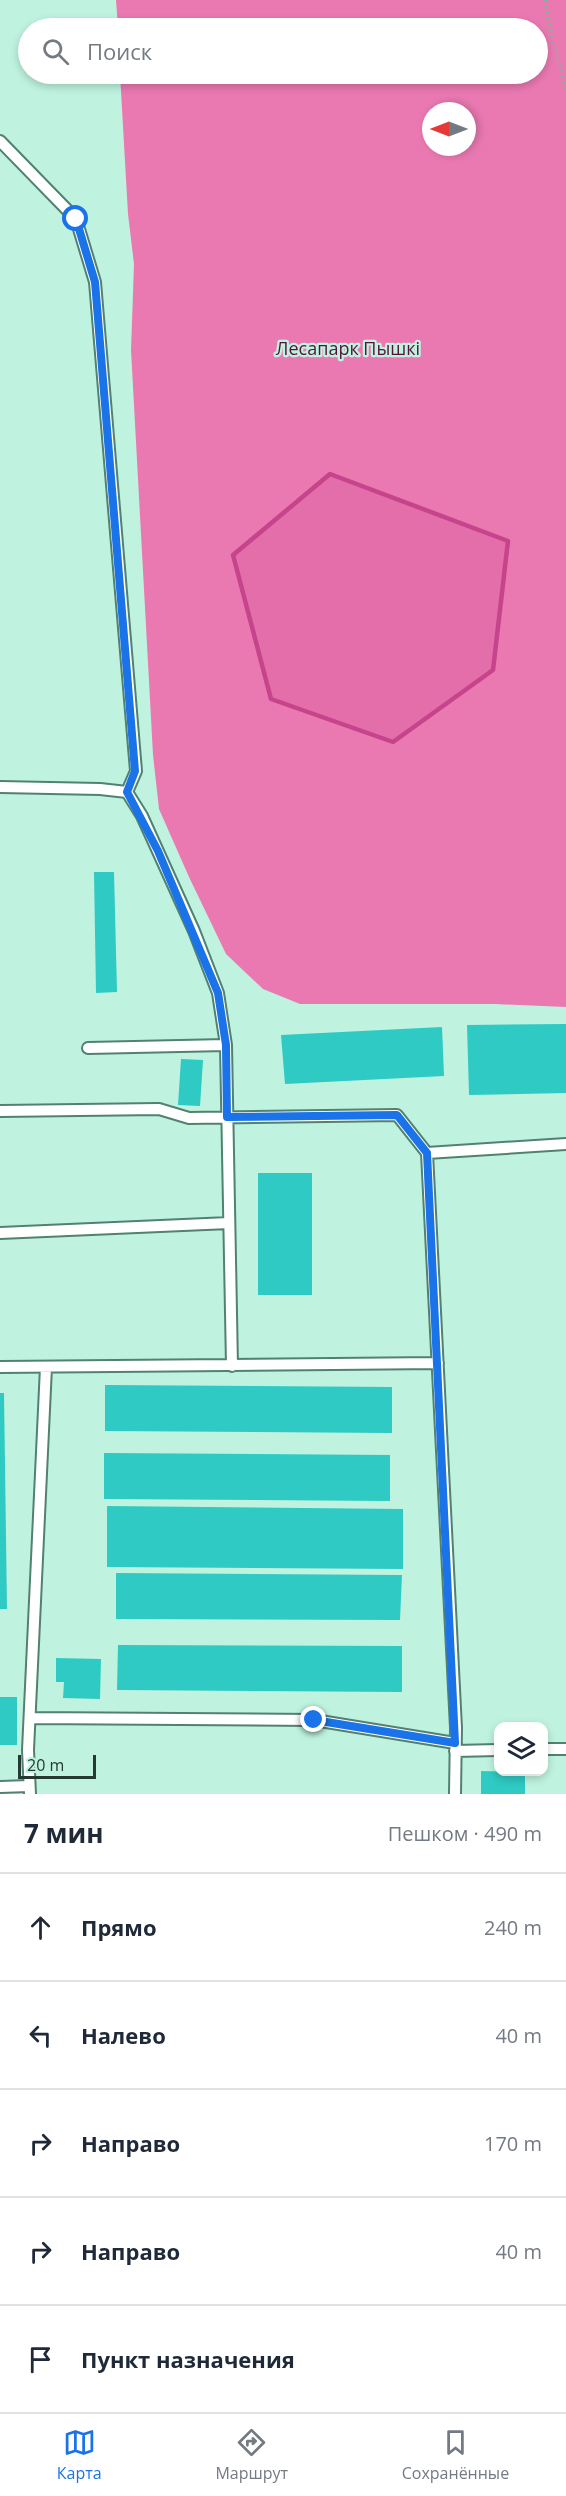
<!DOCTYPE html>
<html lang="ru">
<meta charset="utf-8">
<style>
:root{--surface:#fff;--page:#f2f2f3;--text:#1f2937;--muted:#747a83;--line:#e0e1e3;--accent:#1a73e8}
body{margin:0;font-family:"Open Sans",sans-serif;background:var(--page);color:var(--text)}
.controls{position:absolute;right:18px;bottom:18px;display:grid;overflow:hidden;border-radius:12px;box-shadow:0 3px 9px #0003}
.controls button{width:54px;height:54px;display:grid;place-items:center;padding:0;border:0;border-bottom:2px solid var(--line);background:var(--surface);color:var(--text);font:30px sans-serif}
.compass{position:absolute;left:422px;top:102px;width:54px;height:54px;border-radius:50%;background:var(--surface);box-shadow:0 3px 9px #0003;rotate:270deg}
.scale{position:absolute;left:18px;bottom:15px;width:78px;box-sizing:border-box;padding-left:6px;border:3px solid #243932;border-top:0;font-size:16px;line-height:21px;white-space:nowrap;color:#243932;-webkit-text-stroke:4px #bff3e0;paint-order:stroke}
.stop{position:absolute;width:18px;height:18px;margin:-14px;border:4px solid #1a73e8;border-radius:50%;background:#fff}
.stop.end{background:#1a73e8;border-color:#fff;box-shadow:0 2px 6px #0008}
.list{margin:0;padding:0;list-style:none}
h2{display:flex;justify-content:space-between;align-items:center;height:78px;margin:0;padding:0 24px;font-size:26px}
h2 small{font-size:20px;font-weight:400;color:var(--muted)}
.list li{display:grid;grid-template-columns:39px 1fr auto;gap:18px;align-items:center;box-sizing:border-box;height:108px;padding:0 24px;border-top:2px solid var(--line)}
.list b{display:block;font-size:22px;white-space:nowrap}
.list em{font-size:20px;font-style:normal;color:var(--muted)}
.icon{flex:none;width:33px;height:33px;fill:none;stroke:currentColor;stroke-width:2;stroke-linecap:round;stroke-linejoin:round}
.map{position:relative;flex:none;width:566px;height:1794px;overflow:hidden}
.search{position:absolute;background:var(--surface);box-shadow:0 3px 9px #0003;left:18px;right:18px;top:18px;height:66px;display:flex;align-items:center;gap:15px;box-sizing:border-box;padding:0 21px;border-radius:33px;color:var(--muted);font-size:22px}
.sheet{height:618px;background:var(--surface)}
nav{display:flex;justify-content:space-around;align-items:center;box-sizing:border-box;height:84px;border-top:2px solid var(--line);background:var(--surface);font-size:16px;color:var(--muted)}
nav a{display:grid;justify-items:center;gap:3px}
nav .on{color:var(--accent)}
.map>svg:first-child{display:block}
</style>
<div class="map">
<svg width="566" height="1794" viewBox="0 0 566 1794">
<rect width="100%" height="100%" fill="#bff3e0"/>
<!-- forest -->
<path fill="#ea79b2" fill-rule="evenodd" d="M116 0H566V1007L495 1004H300L263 989 226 954 189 877 159 809 153 755 131 350 134 264 128 214 120 74H538V28H118ZM431 111H467V147H431Z"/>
<!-- building -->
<path fill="#2ecac3" d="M94 872H114L117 992 96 993Z
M566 1024V1093L469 1095 467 1025Z
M442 1027 444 1076 285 1084 281 1035Z
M181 1059 203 1060 200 1106 178 1105Z
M258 1173H312V1295H258Z
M105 1385 392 1387V1433L105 1431Z
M0 1393H4L7 1609H0Z
M104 1453 390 1455V1501L104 1499Z
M107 1506 403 1509V1569L107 1567Z
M116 1573 402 1575 400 1620 116 1619Z
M118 1645 402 1646V1692L117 1690Z
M56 1658 101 1659 100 1699 63 1698 64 1682H56Z
M0 1697H17V1745H0Z
M481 1771 525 1772V1794H481Z"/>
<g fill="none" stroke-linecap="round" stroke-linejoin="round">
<defs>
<path id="lane" d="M0 141 76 219 95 282 136 771 127 792
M0 787 100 789 127 792 142 816 194 931 218 993 226 1045 232 1366
M88 1048 226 1045
M0 1111 159 1109 189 1118 397 1115 427 1153 456 1728 455 1794
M427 1153 566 1144
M0 1233 229 1223
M0 1367 438 1363
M30 1718 314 1720 455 1743
M544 1749H566
M455 1751 498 1750
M0 1787 29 1786
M30 1794 28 1750 46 1367"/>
</defs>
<!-- lane casing -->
<use href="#lane" stroke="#518170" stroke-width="14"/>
<!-- path -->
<path stroke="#87b0a1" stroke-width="4" stroke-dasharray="1.5 4.5" stroke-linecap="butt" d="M545 0 550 28 566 91"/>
<!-- lane -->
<use href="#lane" stroke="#fff" stroke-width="10"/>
</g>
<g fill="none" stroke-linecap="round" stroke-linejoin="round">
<!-- route -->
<path stroke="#1a73e8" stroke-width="8" d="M76 219 95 282 135 771 127 792 158 851 218 993 226 1045 227 1117 397 1115 427 1153 455 1743 314 1720"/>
</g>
<!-- marked area -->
<path fill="#c6448b" fill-opacity="0.2" stroke="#c6448b" stroke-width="4.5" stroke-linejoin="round" d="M330 474 508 541 493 670 393 742 271 699 233 555Z"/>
<g text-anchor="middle" stroke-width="4.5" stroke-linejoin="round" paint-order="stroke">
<!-- park labels -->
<g font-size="18" fill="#58123a" stroke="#bff3e0">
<text x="348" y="355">Лесапарк Пышкі</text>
</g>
</g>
</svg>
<div class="controls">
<button><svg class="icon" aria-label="layers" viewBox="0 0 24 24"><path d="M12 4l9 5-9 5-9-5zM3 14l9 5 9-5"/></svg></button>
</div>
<svg class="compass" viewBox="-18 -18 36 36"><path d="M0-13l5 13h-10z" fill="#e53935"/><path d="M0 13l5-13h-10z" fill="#747a83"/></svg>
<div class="scale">20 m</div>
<div class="stop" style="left:76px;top:219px"></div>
<div class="stop end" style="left:314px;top:1720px"></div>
<div class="search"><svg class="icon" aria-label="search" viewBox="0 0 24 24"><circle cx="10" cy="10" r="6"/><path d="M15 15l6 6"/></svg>Поиск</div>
</div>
<section class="sheet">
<h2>7 мин<small>Пешком · 490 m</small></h2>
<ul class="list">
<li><svg class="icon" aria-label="ahead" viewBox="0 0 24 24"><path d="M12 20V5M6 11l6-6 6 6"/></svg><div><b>Прямо</b></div><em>240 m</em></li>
<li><svg class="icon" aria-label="left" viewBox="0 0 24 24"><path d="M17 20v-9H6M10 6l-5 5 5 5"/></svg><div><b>Налево</b></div><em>40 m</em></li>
<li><svg class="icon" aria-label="right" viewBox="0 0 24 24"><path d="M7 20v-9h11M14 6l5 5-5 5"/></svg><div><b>Направо</b></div><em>170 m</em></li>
<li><svg class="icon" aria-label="right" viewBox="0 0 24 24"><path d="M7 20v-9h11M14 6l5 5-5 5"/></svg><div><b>Направо</b></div><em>40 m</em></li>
<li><svg class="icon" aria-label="arrive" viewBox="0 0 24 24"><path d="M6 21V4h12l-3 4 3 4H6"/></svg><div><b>Пункт назначения</b></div></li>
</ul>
</section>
<nav>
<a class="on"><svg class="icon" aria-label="map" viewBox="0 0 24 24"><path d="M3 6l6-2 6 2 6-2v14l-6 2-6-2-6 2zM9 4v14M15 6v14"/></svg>Карта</a>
<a><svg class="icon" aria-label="directions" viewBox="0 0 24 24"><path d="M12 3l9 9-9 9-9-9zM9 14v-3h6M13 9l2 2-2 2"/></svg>Маршрут</a>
<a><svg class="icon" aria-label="saved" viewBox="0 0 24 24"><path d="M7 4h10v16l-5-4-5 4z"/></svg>Сохранённые</a>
</nav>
